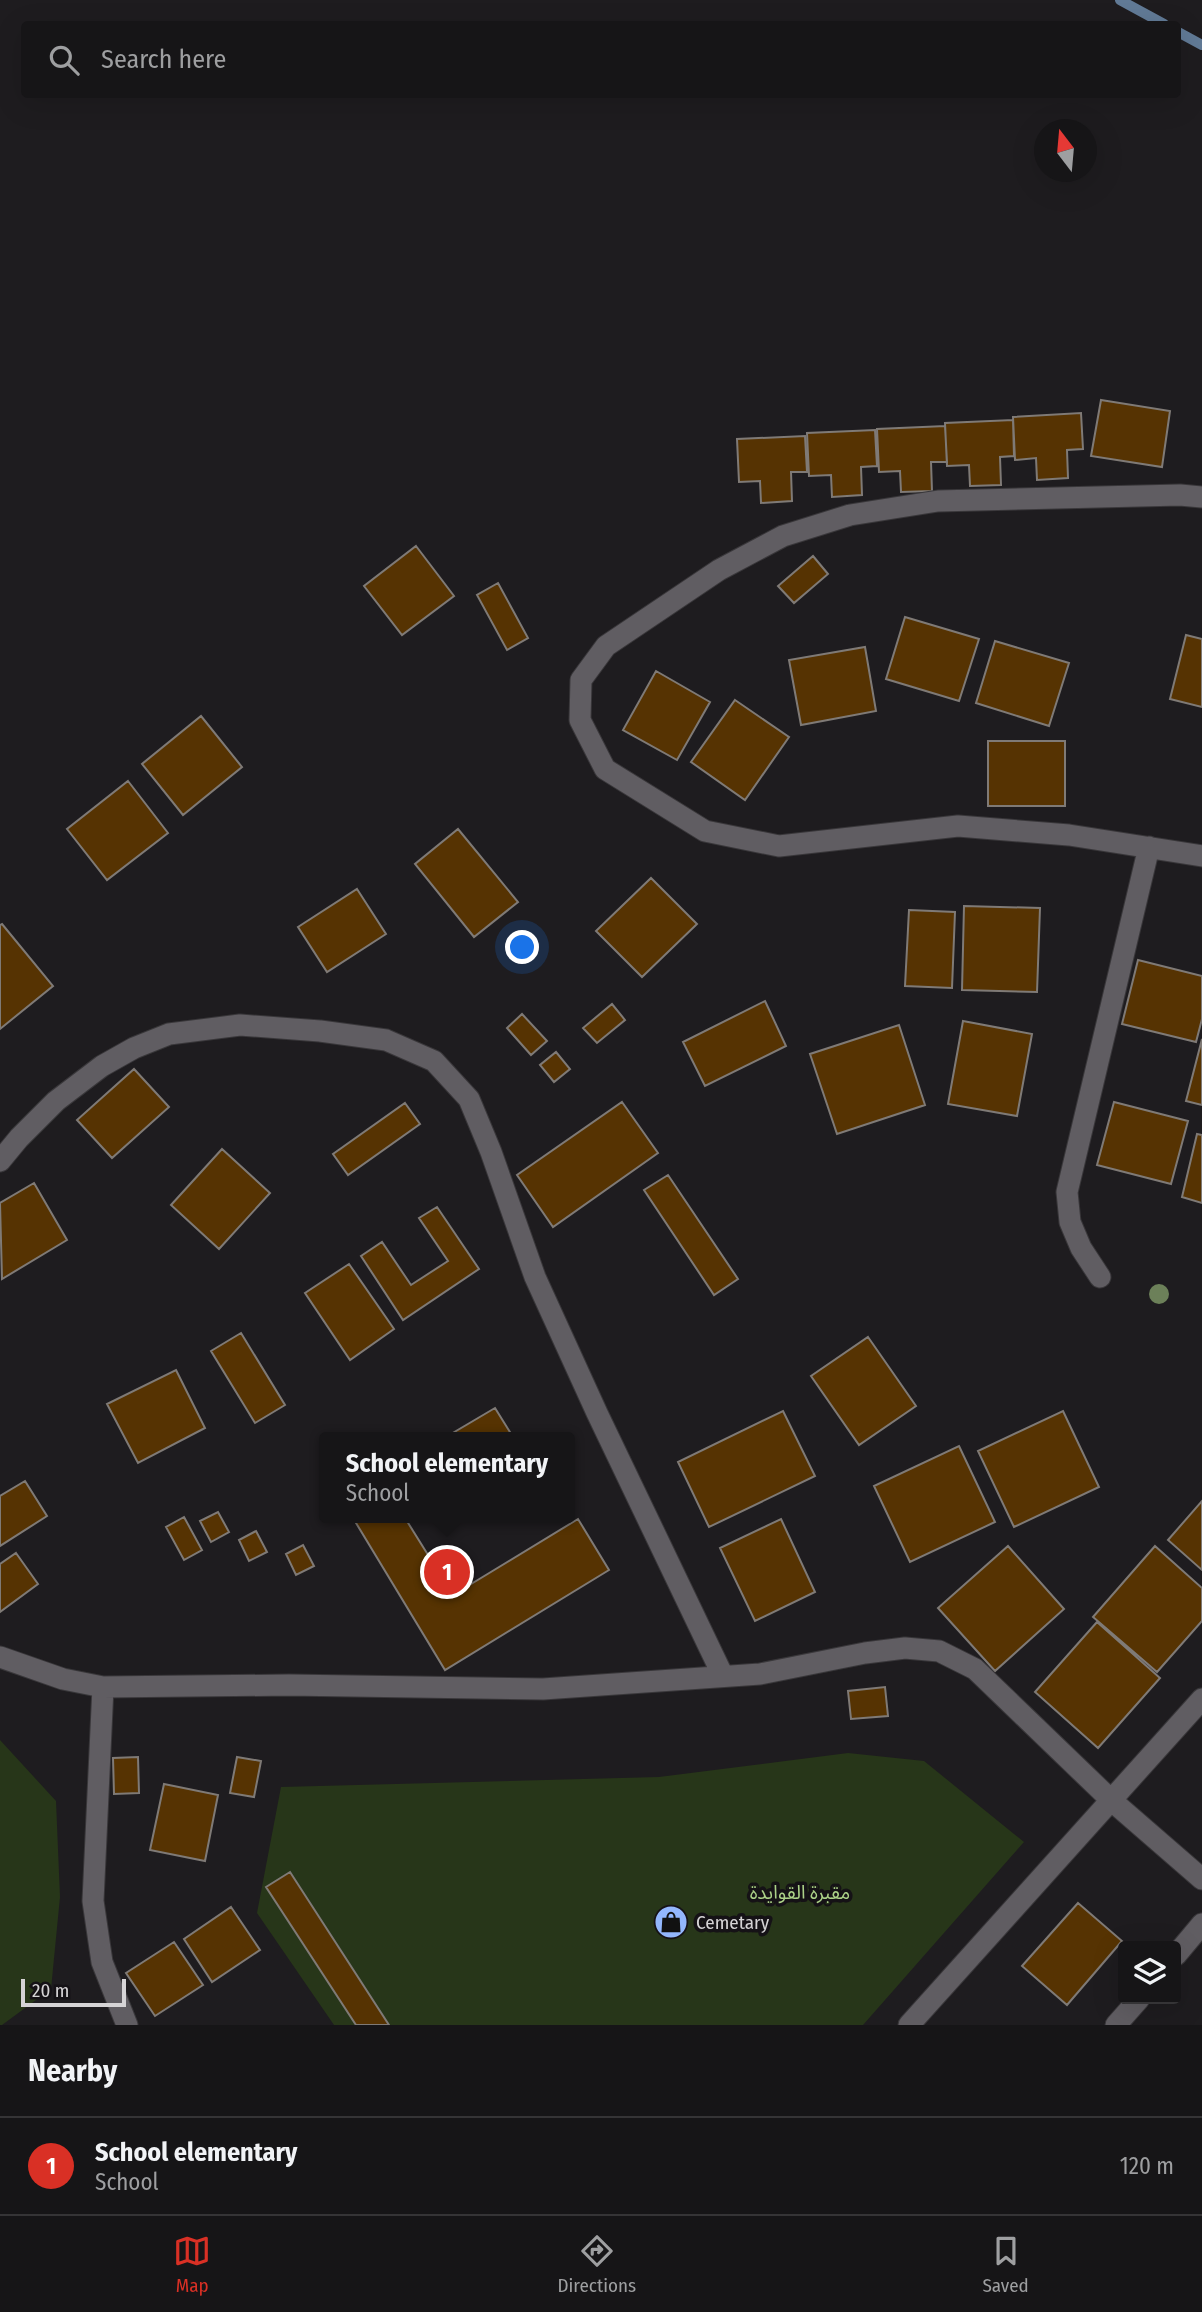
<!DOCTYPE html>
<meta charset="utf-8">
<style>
:root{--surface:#161517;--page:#1f1e20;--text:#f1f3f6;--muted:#9e9fa1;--line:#353436;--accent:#d93025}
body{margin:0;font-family:"Fira Sans Condensed","Noto Sans Arabic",sans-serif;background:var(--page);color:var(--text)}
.controls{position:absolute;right:21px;bottom:21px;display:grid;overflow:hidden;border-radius:7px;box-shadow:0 7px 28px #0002}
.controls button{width:63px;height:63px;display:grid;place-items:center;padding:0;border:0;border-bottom:2px solid var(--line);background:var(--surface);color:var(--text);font:35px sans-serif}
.compass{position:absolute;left:1034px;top:119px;width:63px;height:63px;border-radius:50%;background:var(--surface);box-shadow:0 7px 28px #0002;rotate:344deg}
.scale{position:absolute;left:21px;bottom:18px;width:105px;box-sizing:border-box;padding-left:7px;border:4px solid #d6d4d6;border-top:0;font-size:19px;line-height:24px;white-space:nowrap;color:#d6d4d6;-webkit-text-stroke:5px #151216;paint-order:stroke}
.you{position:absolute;left:523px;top:948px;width:24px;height:24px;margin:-18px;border:5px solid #fff;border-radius:50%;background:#1a73e8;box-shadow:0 0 0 10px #1a73e833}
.badge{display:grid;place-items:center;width:46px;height:46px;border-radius:50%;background:var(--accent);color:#fff;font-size:23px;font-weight:700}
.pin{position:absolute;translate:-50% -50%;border:4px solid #fff;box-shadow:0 2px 7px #0006}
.popup{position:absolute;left:319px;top:1432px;width:256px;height:91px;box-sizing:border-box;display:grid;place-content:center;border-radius:7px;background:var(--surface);filter:drop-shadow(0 2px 5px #0005);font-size:23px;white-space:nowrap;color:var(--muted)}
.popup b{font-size:26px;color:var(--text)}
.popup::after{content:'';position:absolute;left:50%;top:100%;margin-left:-14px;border:14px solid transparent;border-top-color:var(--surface)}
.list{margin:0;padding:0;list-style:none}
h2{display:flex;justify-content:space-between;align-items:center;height:91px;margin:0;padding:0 28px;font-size:30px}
h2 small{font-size:23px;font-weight:400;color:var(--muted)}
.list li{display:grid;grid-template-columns:46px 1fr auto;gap:21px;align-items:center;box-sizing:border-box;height:98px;padding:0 28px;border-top:2px solid var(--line)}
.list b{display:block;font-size:26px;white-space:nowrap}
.list p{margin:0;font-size:23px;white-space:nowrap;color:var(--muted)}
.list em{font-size:23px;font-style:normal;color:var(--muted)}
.icon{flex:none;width:38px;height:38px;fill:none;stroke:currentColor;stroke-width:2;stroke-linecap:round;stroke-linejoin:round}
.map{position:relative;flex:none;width:1202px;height:2025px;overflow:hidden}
.search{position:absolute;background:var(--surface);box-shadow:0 7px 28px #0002;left:21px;right:21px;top:21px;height:77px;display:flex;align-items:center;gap:18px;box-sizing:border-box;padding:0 24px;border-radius:7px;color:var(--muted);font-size:26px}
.sheet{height:189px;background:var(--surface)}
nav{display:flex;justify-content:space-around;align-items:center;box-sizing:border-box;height:98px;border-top:2px solid var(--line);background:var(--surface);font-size:19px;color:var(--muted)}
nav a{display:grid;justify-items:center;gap:4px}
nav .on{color:var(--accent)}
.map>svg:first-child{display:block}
</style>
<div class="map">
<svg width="1202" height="2025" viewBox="0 0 1202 2025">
<rect width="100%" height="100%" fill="#1e1c1f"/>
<!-- green -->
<path fill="#273619" d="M0 1740 56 1801 60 1897 51 1989 2 2025H0Z
M848 1753 924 1761 1024 1842 863 2025H334L257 1913 281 1787 659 1777Z"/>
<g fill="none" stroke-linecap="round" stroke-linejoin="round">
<!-- stream -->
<path stroke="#617a96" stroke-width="10" d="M1120 0 1164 24
M1178 32 1202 45"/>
</g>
<!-- building -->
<path fill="#563302" stroke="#7f7a76" stroke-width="2" d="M1101 400 1170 411 1162 467 1091 456Z
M1081 413 1083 449 1067 450 1068 478 1037 480 1036 458 1015 460 1013 417Z
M1013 420 1014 456 1000 457 1001 485 970 486 969 465 947 466 945 423Z
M945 426 947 462H931L932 491 901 492 900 471 879 472 877 429Z
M875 430 877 466 861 467 862 495 832 497 831 475 809 476 807 433Z
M805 436 807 472H791L792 501 761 503 760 481 739 482 737 439Z
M416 546 454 596 402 635 364 586Z
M813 556 828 574 794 603 778 586Z
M498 583 528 638 507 650 477 595Z
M905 617 979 639 959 701 886 679Z
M1186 635 1202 639V707L1170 699Z
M995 641 1069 663 1049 726 976 703Z
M865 647 876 711 801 725 789 660Z
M656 671 710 702 677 760 623 730Z
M735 700 789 737 745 800 691 762Z
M201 716 242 767 183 815 142 764Z
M988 741H1065V806H988Z
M128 781 168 833 107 880 67 829Z
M458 829 518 902 474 937 415 864Z
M651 878 697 924 642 977 596 931Z
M357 889 386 934 327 972 298 927Z
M964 906 1040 908 1037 992 962 990Z
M909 910 955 912 952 988 905 986Z
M2 924 53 986 0 1029V925Z
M1138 960 1202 976V1019L1196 1042 1122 1024Z
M765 1001 786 1046 705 1086 683 1042Z
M612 1004 625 1020 597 1043 583 1028Z
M522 1014 547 1041 531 1055 507 1028Z
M963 1021 1032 1034 1017 1116 948 1104Z
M899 1025 925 1105 837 1134 810 1054Z
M1202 1039V1105L1186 1101Z
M556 1052 570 1069 554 1082 540 1065Z
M134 1069 169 1107 112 1158 77 1120Z
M622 1102 658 1153 553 1227 517 1175Z
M1114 1102 1188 1121 1171 1184 1097 1165Z
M405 1103 420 1124 348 1175 333 1154Z
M1197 1134 1202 1135V1203L1182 1197Z
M222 1149 270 1193 219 1249 171 1205Z
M668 1175 738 1279 714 1295 644 1190Z
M34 1183 67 1240 2 1279 0 1203Z
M437 1207 479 1269 403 1320 361 1256 382 1242 411 1285 448 1261 419 1218Z
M349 1264 394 1329 350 1360 305 1293Z
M241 1333 285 1405 255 1423 211 1351Z
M868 1337 916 1406 859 1445 811 1376Z
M176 1370 205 1428 138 1463 107 1404Z
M495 1408 513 1437H446Z
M783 1411 815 1476 709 1527 678 1462Z
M1063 1411 1099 1487 1014 1527 978 1451Z
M959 1446 995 1522 910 1562 874 1486Z
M25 1481 47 1516 0 1546V1496Z
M1202 1501V1570L1168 1540Z
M218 1512 229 1532 211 1542 200 1521Z
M184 1517 202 1550 184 1560 166 1527Z
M353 1518H405L453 1595 578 1519 609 1570 445 1670Z
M781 1519 815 1592 755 1621 720 1548Z
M256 1531 267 1552 249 1561 239 1540Z
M303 1545 314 1566 296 1575 286 1554Z
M1008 1546 1064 1609 995 1671 938 1608Z
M1155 1546 1202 1588V1621L1157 1672 1093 1617Z
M16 1553 38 1584 0 1612V1564Z
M1097 1622 1160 1678 1098 1748 1035 1692Z
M885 1687 888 1716 851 1719 848 1691Z
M138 1757 139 1793 114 1794 113 1758Z
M237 1757 261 1761 254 1797 230 1793Z
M164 1784 218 1795 205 1861 150 1850Z
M290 1872 389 2025H356L266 1887Z
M1078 1903 1122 1941 1067 2005 1022 1966Z
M231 1907 260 1950 212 1982 184 1939Z
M174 1942 203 1985 155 2016 126 1973Z"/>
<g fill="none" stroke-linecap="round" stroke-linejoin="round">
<defs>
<path id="street" d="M1202 497 1180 495 938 501 850 515 783 536 719 570 606 646 581 680 580 720 605 769 705 831 779 846 958 826 1069 835 1202 856
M0 1161 19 1138 56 1101 102 1066 134 1048 169 1034 240 1025 320 1031 386 1040 434 1061 469 1099 491 1152 535 1277 597 1413 723 1676
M1100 1277 1081 1248 1070 1222 1067 1192 1149 847
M0 1657 63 1679 103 1687 289 1685 543 1689 760 1674 865 1653 905 1648 939 1651 975 1669 1111 1800 1202 1879
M103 1687 93 1901 102 1962 127 2025
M1176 1955 1202 1924
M909 2025 1202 1699
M1116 2025 1139 1999"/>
</defs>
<!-- street casing -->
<use href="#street" stroke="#39373a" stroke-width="23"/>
<!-- street -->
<use href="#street" stroke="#605d62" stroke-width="21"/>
</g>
<!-- trees -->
<circle fill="#6c8059" cx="1159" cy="1294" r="10"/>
<!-- icons -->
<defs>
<symbol id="shop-disc" viewBox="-11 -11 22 22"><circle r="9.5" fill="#93b7fd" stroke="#151216"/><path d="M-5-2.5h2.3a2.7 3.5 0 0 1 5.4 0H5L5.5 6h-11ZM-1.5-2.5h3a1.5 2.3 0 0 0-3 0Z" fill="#111"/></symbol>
</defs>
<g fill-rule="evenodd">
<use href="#shop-disc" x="652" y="1903" width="38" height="38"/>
</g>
<g text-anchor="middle" stroke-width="7" stroke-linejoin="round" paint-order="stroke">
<!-- park labels -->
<g font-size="19" fill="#acd288" stroke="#151216">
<text x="800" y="1899">مقبرة القوايدة</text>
</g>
<!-- poi labels -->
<g font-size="19" fill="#d6d4d6" stroke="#151216" text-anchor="start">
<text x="696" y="1929">Cemetary</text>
</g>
</g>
</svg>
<div class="controls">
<button><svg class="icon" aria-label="layers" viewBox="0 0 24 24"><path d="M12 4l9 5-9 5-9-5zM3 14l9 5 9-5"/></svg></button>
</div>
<svg class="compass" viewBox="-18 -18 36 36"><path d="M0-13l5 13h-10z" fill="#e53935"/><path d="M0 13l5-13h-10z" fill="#9e9fa1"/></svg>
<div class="scale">20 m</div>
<div class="you"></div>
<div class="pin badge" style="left:447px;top:1572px">1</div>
<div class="popup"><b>School elementary</b>School</div>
<div class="search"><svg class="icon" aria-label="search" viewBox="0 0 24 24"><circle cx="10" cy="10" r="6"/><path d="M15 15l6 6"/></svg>Search here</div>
</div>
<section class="sheet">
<h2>Nearby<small></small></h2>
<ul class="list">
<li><span class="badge">1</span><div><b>School elementary</b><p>School</p></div><em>120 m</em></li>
</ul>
</section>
<nav>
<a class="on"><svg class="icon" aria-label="map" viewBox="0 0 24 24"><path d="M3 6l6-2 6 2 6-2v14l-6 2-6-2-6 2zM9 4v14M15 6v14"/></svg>Map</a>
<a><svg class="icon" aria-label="directions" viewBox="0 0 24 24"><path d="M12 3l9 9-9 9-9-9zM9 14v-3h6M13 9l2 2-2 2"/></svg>Directions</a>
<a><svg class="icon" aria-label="saved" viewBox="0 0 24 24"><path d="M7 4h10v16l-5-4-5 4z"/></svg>Saved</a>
</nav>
